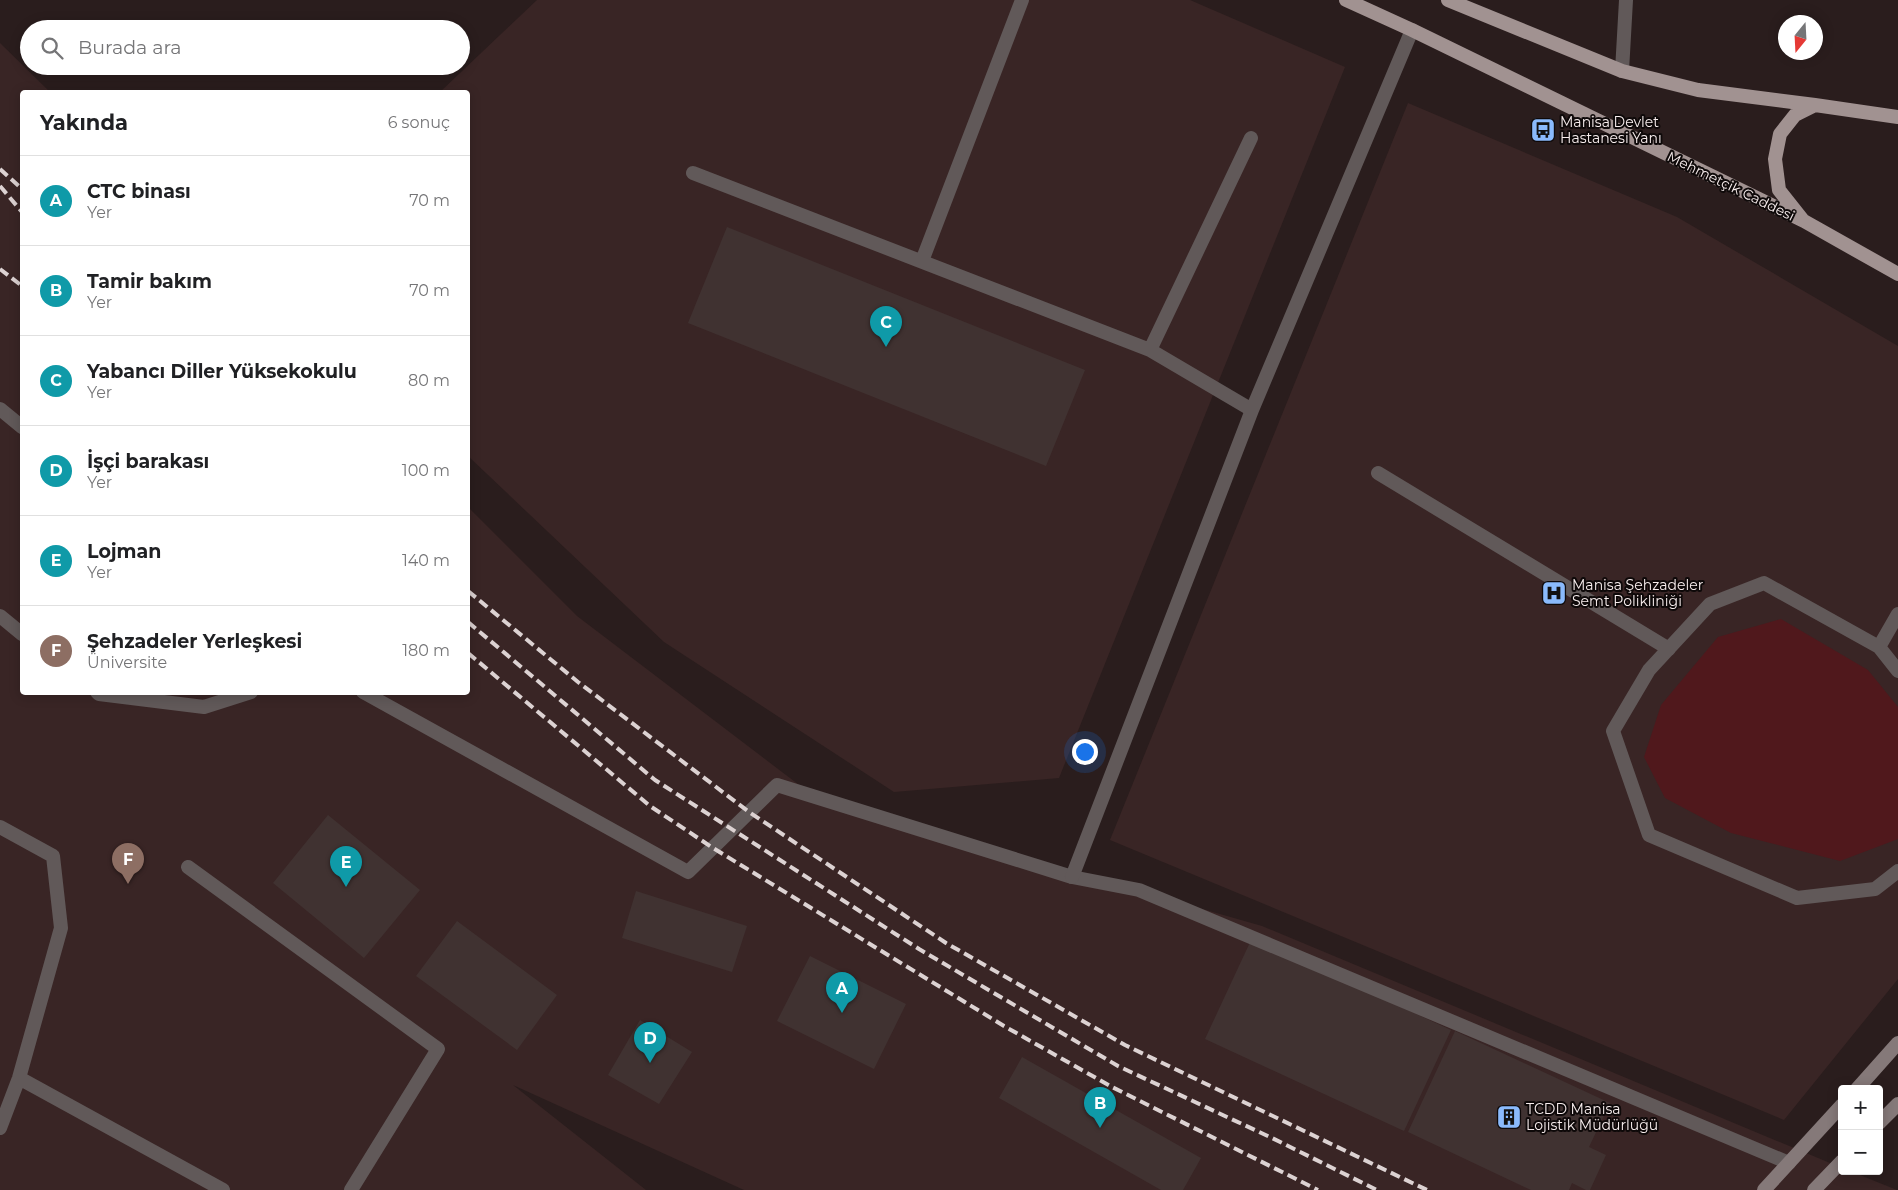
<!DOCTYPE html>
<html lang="tr">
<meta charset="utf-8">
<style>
:root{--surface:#fff;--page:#f2f2f2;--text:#202124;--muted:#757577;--line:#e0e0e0;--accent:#d93025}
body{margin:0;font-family:Montserrat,sans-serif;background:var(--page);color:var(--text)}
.controls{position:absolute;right:15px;bottom:15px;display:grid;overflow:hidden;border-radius:5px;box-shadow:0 2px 12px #0003}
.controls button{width:45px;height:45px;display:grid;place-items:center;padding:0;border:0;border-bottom:1px solid var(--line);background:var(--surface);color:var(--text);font:25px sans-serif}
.compass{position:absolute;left:1778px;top:15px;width:45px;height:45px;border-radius:50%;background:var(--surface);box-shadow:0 2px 12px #0003;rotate:198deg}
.you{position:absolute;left:1084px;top:751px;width:18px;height:18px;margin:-12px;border:4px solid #fff;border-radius:50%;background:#1a73e8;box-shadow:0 0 0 8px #1a73e833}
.badge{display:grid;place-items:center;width:32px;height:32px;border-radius:50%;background:var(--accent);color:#fff;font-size:16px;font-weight:700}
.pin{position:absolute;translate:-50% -41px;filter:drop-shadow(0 1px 2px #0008)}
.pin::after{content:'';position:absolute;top:26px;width:18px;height:15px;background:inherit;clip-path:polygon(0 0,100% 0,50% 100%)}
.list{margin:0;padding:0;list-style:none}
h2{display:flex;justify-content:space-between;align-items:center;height:65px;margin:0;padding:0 20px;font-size:21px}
h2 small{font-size:16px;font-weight:400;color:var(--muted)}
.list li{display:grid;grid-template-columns:32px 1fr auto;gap:15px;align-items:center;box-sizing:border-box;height:90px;padding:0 20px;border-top:1px solid var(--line)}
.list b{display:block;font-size:19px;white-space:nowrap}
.list p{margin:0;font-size:16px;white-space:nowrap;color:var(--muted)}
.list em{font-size:16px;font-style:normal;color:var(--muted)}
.icon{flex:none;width:28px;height:28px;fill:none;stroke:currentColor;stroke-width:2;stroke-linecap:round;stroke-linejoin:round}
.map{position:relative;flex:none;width:1898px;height:1190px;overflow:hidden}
.search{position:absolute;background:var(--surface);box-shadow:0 2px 12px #0003;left:20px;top:20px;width:450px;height:55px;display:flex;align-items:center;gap:12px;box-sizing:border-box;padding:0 18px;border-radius:28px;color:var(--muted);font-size:19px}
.panel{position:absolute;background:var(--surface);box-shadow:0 2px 12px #0003;left:20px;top:90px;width:450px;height:605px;border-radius:5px}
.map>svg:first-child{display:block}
</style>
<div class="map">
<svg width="1898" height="1190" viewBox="0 0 1898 1190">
<rect width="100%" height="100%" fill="#2a1d1d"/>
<!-- built -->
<path fill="#392525" d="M537 0H1190L1345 67 1059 778 894 792 664 642 468 456V92H440Z
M0 43 50 92H22V692H468V507L577 616 807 791 947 836 1262 926 1842 1168V1171H1850L1897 1190H744L513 1085 646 1190H0Z
M1408 103 1677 217 1898 346V979L1784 1120 1110 840Z"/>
<!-- green -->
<path fill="#50181c" d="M1781 619 1868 670 1898 707V839L1840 861 1731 833 1665 798 1644 757 1661 705 1718 637Z"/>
<!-- building -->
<path fill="#403231" d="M727 227 1085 370 1046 466 688 323Z
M328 815 420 890 364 958 273 883Z
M636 891 747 926 732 972 622 938Z
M457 921 557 995 517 1050 416 976Z
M1252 938 1451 1030 1404 1131 1205 1039Z
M810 956 906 1004 874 1069 777 1021Z
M640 1020 692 1052 659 1104 608 1075Z
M1455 1031 1610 1103 1589 1147 1606 1155 1590 1190H1586L1572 1183 1569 1190H1531L1408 1132Z
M1022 1057 1201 1158 1183 1190H1161L999 1098Z"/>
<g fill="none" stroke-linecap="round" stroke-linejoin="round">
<!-- service -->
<path stroke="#615959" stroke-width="14" d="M0 409 22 427
M0 616 22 634
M97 692 99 694 204 707 251 692
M363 692 688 872 777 785 1072 877 1139 890 1789 1163"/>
<!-- minor -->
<path stroke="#615959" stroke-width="14" d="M1622 71 1626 0
M693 173 1150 350 1252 410
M922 261 1022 0
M1150 350 1251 138
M1378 473 1669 649
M1879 647 1898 614
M1898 671 1879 647 1764 583 1710 604 1649 670 1613 731 1649 835 1797 898 1875 889 1898 871
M0 827 53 856 61 928 19 1078 0 1128
M188 867 438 1049 351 1190
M1072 877 1252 410 1412 30
M19 1078 223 1190"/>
<!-- secondary -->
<path stroke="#857979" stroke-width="14" d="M1857 1089 1898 1043
M1879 1123 1898 1104
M1764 1190 1842 1105
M1814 1190 1842 1161"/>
<!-- primary -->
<path stroke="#a19291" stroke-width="14" d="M1346 0 1412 30 1804 221 1898 274
M1448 0 1622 71 1698 90 1815 105 1898 117
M1802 219 1779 190 1775 159 1780 134 1795 115 1815 105"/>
<!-- rail -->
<path stroke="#dcd2d2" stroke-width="4" stroke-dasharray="10 5" stroke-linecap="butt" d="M0 169 22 189
M0 186 22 212
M0 269 22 286
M468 591 578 682 749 812 946 943 1125 1045 1427 1190
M468 622 655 780 919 949 1118 1066 1272 1138 1377 1190
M468 653 650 806 713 848 1004 1026 1112 1087 1318 1190"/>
</g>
<!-- icons -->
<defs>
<symbol id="bus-square" viewBox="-11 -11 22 22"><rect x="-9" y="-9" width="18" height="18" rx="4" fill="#8abafc" stroke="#0e0909"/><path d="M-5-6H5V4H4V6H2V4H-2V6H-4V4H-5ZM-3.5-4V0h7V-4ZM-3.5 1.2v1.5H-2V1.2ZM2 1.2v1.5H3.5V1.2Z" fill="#111"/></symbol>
<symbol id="hospital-square" viewBox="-11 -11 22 22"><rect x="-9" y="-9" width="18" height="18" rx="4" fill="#8abafc" stroke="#0e0909"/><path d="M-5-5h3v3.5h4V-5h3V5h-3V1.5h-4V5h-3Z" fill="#111"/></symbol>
<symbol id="building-square" viewBox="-11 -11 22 22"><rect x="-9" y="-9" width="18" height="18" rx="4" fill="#8abafc" stroke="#0e0909"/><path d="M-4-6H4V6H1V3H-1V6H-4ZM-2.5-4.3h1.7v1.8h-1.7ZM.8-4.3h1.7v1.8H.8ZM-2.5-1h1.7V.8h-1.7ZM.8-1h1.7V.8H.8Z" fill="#111"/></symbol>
</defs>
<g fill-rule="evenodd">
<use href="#bus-square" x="1529" y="116" width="28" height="28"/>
<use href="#hospital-square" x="1540" y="579" width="28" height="28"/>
<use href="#building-square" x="1495" y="1103" width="28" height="28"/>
</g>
<g text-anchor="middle" stroke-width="4" stroke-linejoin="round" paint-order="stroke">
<!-- poi labels -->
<g font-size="14" fill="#f9efef" stroke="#0e0909" text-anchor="start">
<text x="1560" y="127">Manisa Devlet<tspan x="1560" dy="16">Hastanesi Yanı</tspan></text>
<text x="1572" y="590">Manisa Şehzadeler<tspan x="1572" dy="16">Semt Polikliniği</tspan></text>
<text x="1526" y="1114">TCDD Manisa<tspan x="1526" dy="16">Lojistik Müdürlüğü</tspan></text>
</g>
<!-- street labels -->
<g font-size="14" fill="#f9efef" stroke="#0e0909">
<text transform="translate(1731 186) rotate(26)" y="5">Mehmetçik Caddesi</text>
</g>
</g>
</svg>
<div class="controls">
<button>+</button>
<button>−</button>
</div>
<svg class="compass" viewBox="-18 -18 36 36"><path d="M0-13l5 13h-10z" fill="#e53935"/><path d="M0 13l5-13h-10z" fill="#757577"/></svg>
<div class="you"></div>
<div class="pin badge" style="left:842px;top:1013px;background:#0f9aa8">A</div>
<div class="pin badge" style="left:1100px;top:1128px;background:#0f9aa8">B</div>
<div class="pin badge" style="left:886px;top:347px;background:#0f9aa8">C</div>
<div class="pin badge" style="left:650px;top:1063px;background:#0f9aa8">D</div>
<div class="pin badge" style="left:346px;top:887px;background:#0f9aa8">E</div>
<div class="pin badge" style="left:128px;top:884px;background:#8d6e63">F</div>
<div class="search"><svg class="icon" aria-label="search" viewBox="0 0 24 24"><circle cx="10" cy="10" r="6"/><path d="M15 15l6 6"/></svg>Burada ara</div>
<section class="panel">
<h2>Yakında<small>6 sonuç</small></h2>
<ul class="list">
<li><span class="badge" style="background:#0f9aa8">A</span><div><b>CTC binası</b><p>Yer</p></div><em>70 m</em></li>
<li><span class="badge" style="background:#0f9aa8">B</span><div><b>Tamir bakım</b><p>Yer</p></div><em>70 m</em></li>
<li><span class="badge" style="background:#0f9aa8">C</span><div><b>Yabancı Diller Yüksekokulu</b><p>Yer</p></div><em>80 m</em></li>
<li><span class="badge" style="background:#0f9aa8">D</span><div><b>İşçi barakası</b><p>Yer</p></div><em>100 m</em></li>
<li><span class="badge" style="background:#0f9aa8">E</span><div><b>Lojman</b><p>Yer</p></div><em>140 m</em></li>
<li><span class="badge" style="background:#8d6e63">F</span><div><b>Şehzadeler Yerleşkesi</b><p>Üniversite</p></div><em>180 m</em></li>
</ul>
</section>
</div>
